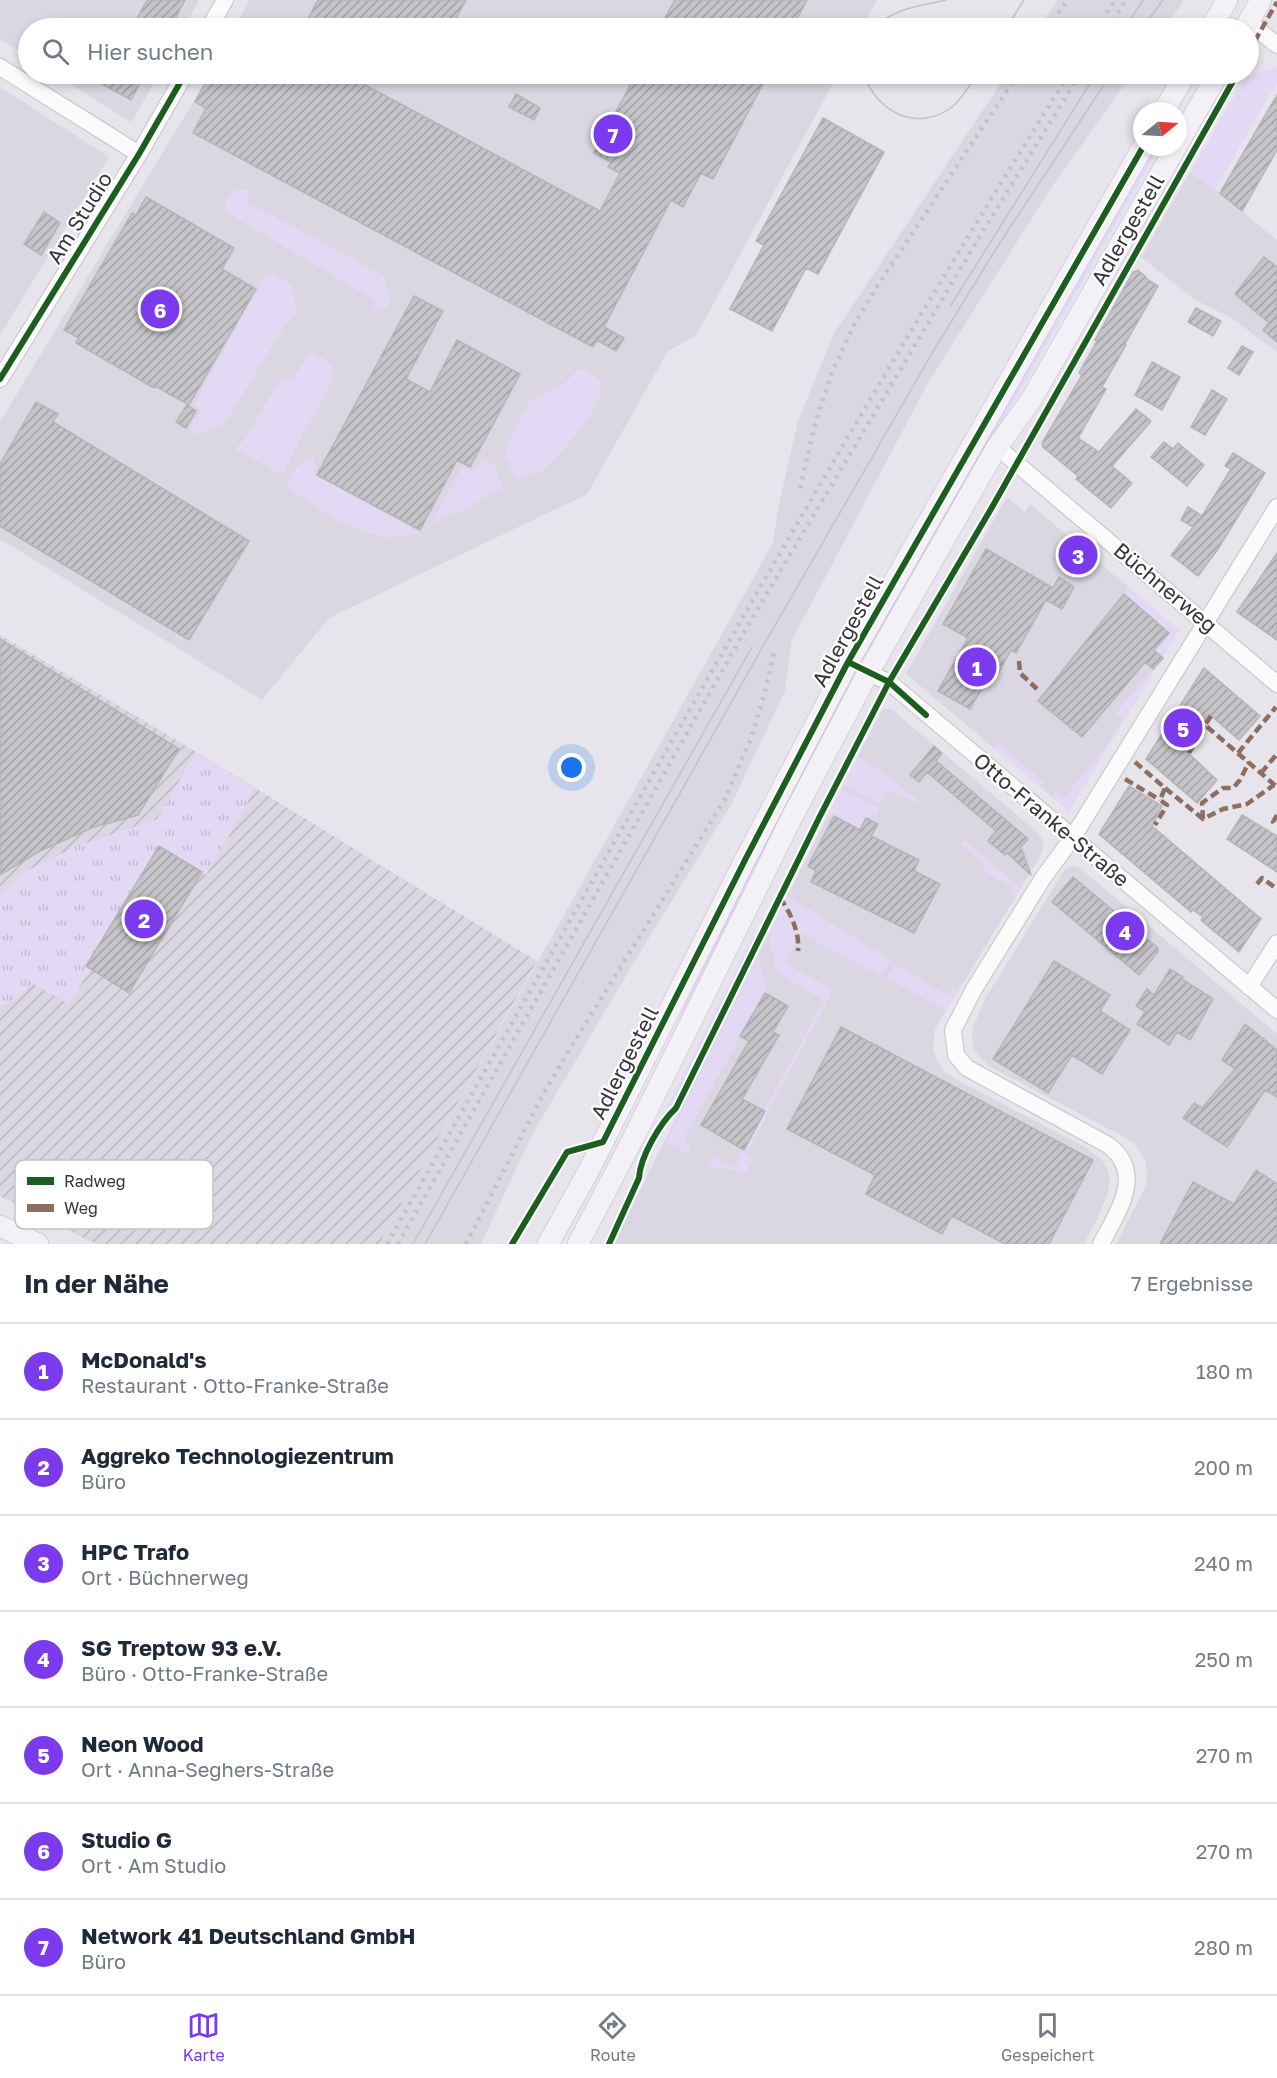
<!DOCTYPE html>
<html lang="de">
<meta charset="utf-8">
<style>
:root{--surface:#fff;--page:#f6f6f7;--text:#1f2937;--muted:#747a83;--line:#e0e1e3;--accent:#7c3aed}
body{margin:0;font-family:"Golos Text",sans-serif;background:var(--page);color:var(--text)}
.compass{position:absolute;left:1133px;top:102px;width:54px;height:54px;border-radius:50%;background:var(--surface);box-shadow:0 3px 9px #0003;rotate:72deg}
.you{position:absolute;left:572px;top:768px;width:21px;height:21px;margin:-15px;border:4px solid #fff;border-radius:50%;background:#1a73e8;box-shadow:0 0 0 9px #1a73e833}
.badge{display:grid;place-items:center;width:39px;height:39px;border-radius:50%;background:var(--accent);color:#fff;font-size:20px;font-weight:700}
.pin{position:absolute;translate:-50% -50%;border:3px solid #fff;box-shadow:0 2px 6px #0006}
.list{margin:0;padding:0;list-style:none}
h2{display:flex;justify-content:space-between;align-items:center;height:78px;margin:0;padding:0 24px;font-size:26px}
h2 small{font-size:20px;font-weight:400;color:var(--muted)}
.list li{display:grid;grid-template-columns:39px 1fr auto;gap:18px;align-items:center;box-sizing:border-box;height:96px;padding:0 24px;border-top:2px solid var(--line)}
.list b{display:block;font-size:22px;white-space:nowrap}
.list p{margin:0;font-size:20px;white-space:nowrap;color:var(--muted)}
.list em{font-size:20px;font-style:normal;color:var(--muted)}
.icon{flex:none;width:33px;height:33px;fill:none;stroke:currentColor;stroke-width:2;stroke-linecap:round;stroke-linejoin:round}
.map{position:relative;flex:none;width:1277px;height:1244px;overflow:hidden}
.search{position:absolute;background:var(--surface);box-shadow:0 3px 9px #0003;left:18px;right:18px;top:18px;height:66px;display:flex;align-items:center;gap:15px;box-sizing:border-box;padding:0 21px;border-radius:33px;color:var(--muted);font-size:22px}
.sheet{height:750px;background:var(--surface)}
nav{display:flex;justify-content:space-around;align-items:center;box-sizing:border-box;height:84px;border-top:2px solid var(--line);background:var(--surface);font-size:16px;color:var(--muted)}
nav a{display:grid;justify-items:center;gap:3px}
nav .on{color:var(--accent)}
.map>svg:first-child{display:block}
</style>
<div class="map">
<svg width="1277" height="1244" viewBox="0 0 1277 1244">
<defs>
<pattern id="industrial-furrows" width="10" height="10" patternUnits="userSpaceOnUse" patternTransform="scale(1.5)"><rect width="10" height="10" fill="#dad6e2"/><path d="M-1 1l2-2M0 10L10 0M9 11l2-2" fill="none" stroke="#bcb8c3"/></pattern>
<pattern id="park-tufts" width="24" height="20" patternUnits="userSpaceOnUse" patternTransform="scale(1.5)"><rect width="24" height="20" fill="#e2d9f5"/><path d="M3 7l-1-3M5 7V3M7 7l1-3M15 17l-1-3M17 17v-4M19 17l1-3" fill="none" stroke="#c2bbd3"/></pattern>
<pattern id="building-hatch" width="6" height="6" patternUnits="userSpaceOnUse" patternTransform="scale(1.5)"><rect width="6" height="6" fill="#c5c4c8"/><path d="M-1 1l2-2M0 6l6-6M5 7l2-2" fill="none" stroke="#a1a0a3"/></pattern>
</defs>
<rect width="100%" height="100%" fill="#e7e5eb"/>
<!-- built -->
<path fill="#dad6e2" d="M0 0H199L184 28H28V57L0 39Z
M249 0H877L862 28H235Z
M1058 0H1184L1164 28H1038Z
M54 74H160L131 122Z
M210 74H838L696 336 668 351 587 494 329 618 262 700 0 539V422Z
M1007 74H1132L1049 191 928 383 791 642 785 691 732 803 639 954 533 1133 481 1244H379L773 543 778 509 798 421 833 335Z
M0 87 109 157 0 335Z
M1190 172 1220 193 1277 240V352L1233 319 1194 299 1141 257Z
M1007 497 1025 512 1030 504 1179 630 1069 811 906 674Z
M890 708 1038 833 1044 843 1041 855 935 1029 933 1048 937 1061 944 1071 954 1078 1088 1149 1102 1160 1108 1170 1110 1181 1107 1195 1100 1213 1084 1244H613L858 756 883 709Z
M1072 866 1080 868 1277 1034V1244H1116L1143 1192 1147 1181 1146 1163 1140 1151 1133 1143 1122 1136 989 1066 974 1051 972 1040 973 1027 986 997 1065 869Z"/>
<!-- industrial -->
<path fill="url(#industrial-furrows)" d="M0 635 203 756 537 961 379 1244H96L0 1196Z"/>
<!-- grass -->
<path fill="#e2d9f5" d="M1277 67V82L1215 190 1190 172 1246 77Z
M1153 147H1160L871 652 865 649Z
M243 189 250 191 245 201 385 276 390 306 378 311 372 308 376 301 228 213 224 207C226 196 232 191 243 189Z
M271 272 291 284 298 313 293 319 287 322 225 423 198 435 189 429 201 410 194 405 264 276Z
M313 352 333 365 331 373 334 377 282 475 235 449 245 439 279 381 287 378H293L308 356Z
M578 370H584L600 380V397L591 415 570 442 544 470 518 480 504 456 513 431 530 401 565 383Z
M311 458 315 459 313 464 317 466 313 474 420 533C410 535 397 538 387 537 351 533 319 509 290 489L287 485C290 472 299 463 311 458Z
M483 458 494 465 504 488 465 509 431 525 462 467 473 472Z
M1128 586 1179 630 1163 658 1154 650 1169 632 1124 594Z
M1161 660 1069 811 1052 797 1056 792 1064 798 1104 749 1123 718 1116 713Z
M840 695 845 697 677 1028 686 1001Z
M999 743 1044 782 1040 787 994 748Z
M858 756 892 779 925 806 887 791 881 804 843 786Z
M841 790 879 807 877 814 872 812 860 830 828 815Z
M964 840 1021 888 1015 898 1010 895 1014 889 982 870 985 865 961 844Z
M788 896 890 960 881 976 800 933 785 963 833 990 746 1155 753 1160 746 1173 710 1166 708 1162 713 1157 735 1168 750 1136 802 1041 801 1035 796 1031 805 1034 823 1000 777 972 768 936Z
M753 935 756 943 673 1107 665 1112 662 1117Z
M758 956 767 989 685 1136 691 1152 689 1154 666 1142Z
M894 965 903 970 904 969 947 995 952 987 958 991 947 1011 886 978Z"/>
<!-- park -->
<path fill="url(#park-tufts)" d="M196 752 252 787 247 805 206 875 159 846 86 966 90 969 69 1004 32 983 17 1000 0 1006V894L23 873 74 847 157 819Z"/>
<!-- building -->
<path fill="url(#building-hatch)" stroke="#b6b4b8" stroke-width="1.5" d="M147 0H185L170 28H132Z
M318 0H466L451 28H303Z
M675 0H807L792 28H659Z
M84 74H145L131 100Z
M210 74H357L354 79 600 211 620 173 608 167 611 162 594 153 636 74H768L713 179 701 173 683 207 671 200 604 327 624 338 616 351 597 340 593 347 193 133 206 108 195 102Z
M516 94 540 108 534 120 509 107Z
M1277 95V150L1242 211 1220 193Z
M823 118 884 152 818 274 806 268 772 331 730 309 764 245 756 241Z
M146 197 234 248 222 269 256 289 189 405 155 386 154 388 76 343 79 338 64 330 132 213 136 215Z
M44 212 60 223 41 255 24 244Z
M1264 257 1277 267V342L1263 330 1269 323 1235 294Z
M1138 270 1146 277 1145 278 1158 286 1125 344 1126 345 1102 387 1106 389 1078 438 1099 452 1136 409 1151 421 1112 466 1132 483 1111 508 1076 479 1078 476 1043 447 1042 443 1082 375 1079 373 1097 341 1095 340 1133 272Z
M414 296 443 311 406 379 430 392 457 340 520 374 470 467 457 460 420 530 317 475Z
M1196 308 1221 321 1213 336 1188 322Z
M1242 346 1253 352 1239 375 1228 368Z
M1152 362 1180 377 1162 410 1135 395Z
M1212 390 1227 399 1205 435 1191 427Z
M36 402 58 414 53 422 249 541 189 640 0 526V464Z
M187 405 196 411 186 428 176 422Z
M1164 442 1173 449 1178 443 1204 465 1187 486 1151 457Z
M1233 453 1265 473 1218 549 1198 576 1171 555 1193 527 1181 520 1188 507 1202 516 1231 469 1225 466Z
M986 549 1053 588 1059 577 1074 587 1062 609 1046 600 1016 653 1011 650 995 679 989 676 970 709 938 691 968 638 943 624Z
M1277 553V640L1237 612Z
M1124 594 1169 633 1154 650 1163 658 1153 669 1145 662 1082 737 1038 701Z
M0 639 179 749 138 815 94 827 40 851 0 875Z
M1204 668 1260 716 1239 740 1209 714 1186 751 1217 780 1197 803 1146 759Z
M934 746 942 753 936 761 1028 839 1021 847 1031 875 1007 853 1005 855 988 841 996 831 927 772 919 782 910 775Z
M1129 786 1162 806 1152 826 1261 919 1239 952 1201 920 1203 917 1193 910 1191 912 1099 834Z
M1242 815 1277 836V872L1227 839Z
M834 816 860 830 866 818 878 824 871 836 919 860 914 871 940 884 914 933 811 882 816 871 808 866Z
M159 846 202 872 129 993 86 966Z
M1073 877 1158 948V952L1139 975 1052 902Z
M1054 961 1110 995 1100 1011 1130 1030 1102 1074 1072 1055 1048 1093 993 1059Z
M1170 969 1183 977 1182 979 1213 999 1190 1040 1177 1032 1169 1045 1137 1024 1145 1012 1136 1006 1147 989 1154 995Z
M765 993 788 1006 773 1032 779 1035 742 1099 765 1111 744 1150 701 1125 749 1041 740 1036Z
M1245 1024 1277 1050V1097L1265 1090 1227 1147 1183 1118 1194 1103 1202 1108 1235 1069 1222 1060Z
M841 1027 1093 1160 1049 1244H1005L952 1216 942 1234 866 1194 875 1175 787 1129Z
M1256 1170 1277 1184V1244H1160L1193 1182 1234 1204Z"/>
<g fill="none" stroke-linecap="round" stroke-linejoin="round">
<defs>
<path id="minor" d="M1248 22 1277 45
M209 28 225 0
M0 67 139 154
M0 379 139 154 185 74
M997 447 1277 684
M868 673 889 682 1277 1010
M1249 987 1277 943
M1101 1244C1117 1213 1146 1173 1108 1145L967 1068 956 1055 953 1030 974 989 1043 878 1073 837 1277 507"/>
<path id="major" d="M1211 28 1227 0
M1245 28 1261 0
M1164 111 1185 74
M1178 143 1218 74
M0 1226 38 1244
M548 1244 589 1170 745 860 848 662 1143 147
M578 1244 635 1135 791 819 868 673 997 447 1031 400 1176 147"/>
</defs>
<!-- minor casing -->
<use href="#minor" stroke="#c3c2c6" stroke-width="18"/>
<!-- major casing -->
<use href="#major" stroke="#bebac6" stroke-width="22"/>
<!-- minor -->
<use href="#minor" stroke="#fbfbfc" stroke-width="16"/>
<!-- major -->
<use href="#major" stroke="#f3f1f6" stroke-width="21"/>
<!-- tram -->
<path stroke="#c2c2c3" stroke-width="1.5" d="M875 28C893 8 921 6 946 0
M1006 28 1024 0
M1125 28 1143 0
M1142 28 1163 0
M864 74C876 112 917 133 952 107 963 98 970 85 977 74
M951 305 1096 74
M413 1244 752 647
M425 1244 766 641 931 355 994 252 1111 74"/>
<!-- rail -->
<path stroke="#c2c2c3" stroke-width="4.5" stroke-dasharray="3 6" stroke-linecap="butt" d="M1048 28 1067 0
M1097 28 1115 0
M1108 28 1126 0
M800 488 816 420 833 370 854 325 878 285 1018 74
M387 1244C610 851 828 456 1069 74
M398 1244 747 627 980 236 1080 74
M466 1244 541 1098 568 1052 725 799 751 738 765 692 774 652"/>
<!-- quiet -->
<path stroke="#8d6e63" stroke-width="4.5" stroke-dasharray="9 4.5" stroke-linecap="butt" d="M1248 53 1277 2
M1019 661 1020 673 1037 689
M1211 716 1205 725 1277 787
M1189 753 1205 725
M1238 753 1276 707
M1135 762 1165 788 1160 800 1167 805 1155 825
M1261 773 1277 754
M1125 779 1160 800
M1165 788 1203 819 1223 809 1247 804 1274 785
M1277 815 1273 822 1277 825
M1203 819 1202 803 1223 788H1233L1240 780 1249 762
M1257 884 1262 878 1277 889
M780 898C790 912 800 932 798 951"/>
<defs>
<path id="cycleway" d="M0 379 139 154 185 74
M848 662 889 682 926 715
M512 1244 567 1152 603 1142 745 860 848 662 1143 147
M609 1244 639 1178C640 1157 660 1123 676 1108L819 818 889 682 991 509 1237 74"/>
</defs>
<!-- cycleway casing -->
<use href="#cycleway" stroke="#fff" stroke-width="10"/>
<!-- cycleway -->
<use href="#cycleway" stroke="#1b5e20" stroke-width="6"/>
</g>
<g text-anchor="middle" stroke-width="4.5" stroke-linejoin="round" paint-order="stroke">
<!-- street labels -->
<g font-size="21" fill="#353438" stroke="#fff">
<text transform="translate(80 218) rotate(-58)" y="7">Am Studio</text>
<text transform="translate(1128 230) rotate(-60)" y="7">Adlergestell</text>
<text transform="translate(1165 588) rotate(40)" y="7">Büchnerweg</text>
<text transform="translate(848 631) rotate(-61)" y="7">Adlergestell</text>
<text transform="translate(1051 820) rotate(40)" y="7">Otto-Franke-Straße</text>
<text transform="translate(625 1063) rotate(-63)" y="7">Adlergestell</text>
</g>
</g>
<!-- legend -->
<rect x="15" y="1160" width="198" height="69" rx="9" fill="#fff" stroke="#c2c2c3" stroke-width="1.5"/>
<rect x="27" y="1177" width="27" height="8" fill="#1b5e20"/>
<rect x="27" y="1204" width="27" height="8" fill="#8d6e63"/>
<g font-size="16" fill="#353438">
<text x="64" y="1187">Radweg</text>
<text x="64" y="1214">Weg</text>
</g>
</svg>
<svg class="compass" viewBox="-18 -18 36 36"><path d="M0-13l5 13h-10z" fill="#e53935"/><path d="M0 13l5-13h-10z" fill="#747a83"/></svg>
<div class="you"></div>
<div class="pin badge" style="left:977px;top:667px">1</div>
<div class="pin badge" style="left:144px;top:919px">2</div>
<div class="pin badge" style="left:1078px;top:555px">3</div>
<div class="pin badge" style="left:1125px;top:931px">4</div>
<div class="pin badge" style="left:1183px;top:728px">5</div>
<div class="pin badge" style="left:160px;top:309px">6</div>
<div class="pin badge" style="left:613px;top:134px">7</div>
<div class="search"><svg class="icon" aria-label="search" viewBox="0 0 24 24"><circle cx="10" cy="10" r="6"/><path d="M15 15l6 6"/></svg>Hier suchen</div>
</div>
<section class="sheet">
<h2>In der Nähe<small>7 Ergebnisse</small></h2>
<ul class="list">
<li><span class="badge">1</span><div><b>McDonald's</b><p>Restaurant · Otto-Franke-Straße</p></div><em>180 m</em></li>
<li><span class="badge">2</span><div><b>Aggreko Technologiezentrum</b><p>Büro</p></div><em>200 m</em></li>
<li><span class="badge">3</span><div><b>HPC Trafo</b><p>Ort · Büchnerweg</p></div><em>240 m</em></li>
<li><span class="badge">4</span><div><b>SG Treptow 93 e.V.</b><p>Büro · Otto-Franke-Straße</p></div><em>250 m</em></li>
<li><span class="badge">5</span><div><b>Neon Wood</b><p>Ort · Anna-Seghers-Straße</p></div><em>270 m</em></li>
<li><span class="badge">6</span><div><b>Studio G</b><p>Ort · Am Studio</p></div><em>270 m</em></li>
<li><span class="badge">7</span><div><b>Network 41 Deutschland GmbH</b><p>Büro</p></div><em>280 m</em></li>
</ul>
</section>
<nav>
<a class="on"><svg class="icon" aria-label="map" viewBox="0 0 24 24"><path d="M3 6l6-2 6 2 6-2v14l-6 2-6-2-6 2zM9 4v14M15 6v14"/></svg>Karte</a>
<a><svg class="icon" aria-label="directions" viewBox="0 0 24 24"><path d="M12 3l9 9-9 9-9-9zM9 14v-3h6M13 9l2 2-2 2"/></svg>Route</a>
<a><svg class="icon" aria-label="saved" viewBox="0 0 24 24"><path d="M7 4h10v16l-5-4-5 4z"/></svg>Gespeichert</a>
</nav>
